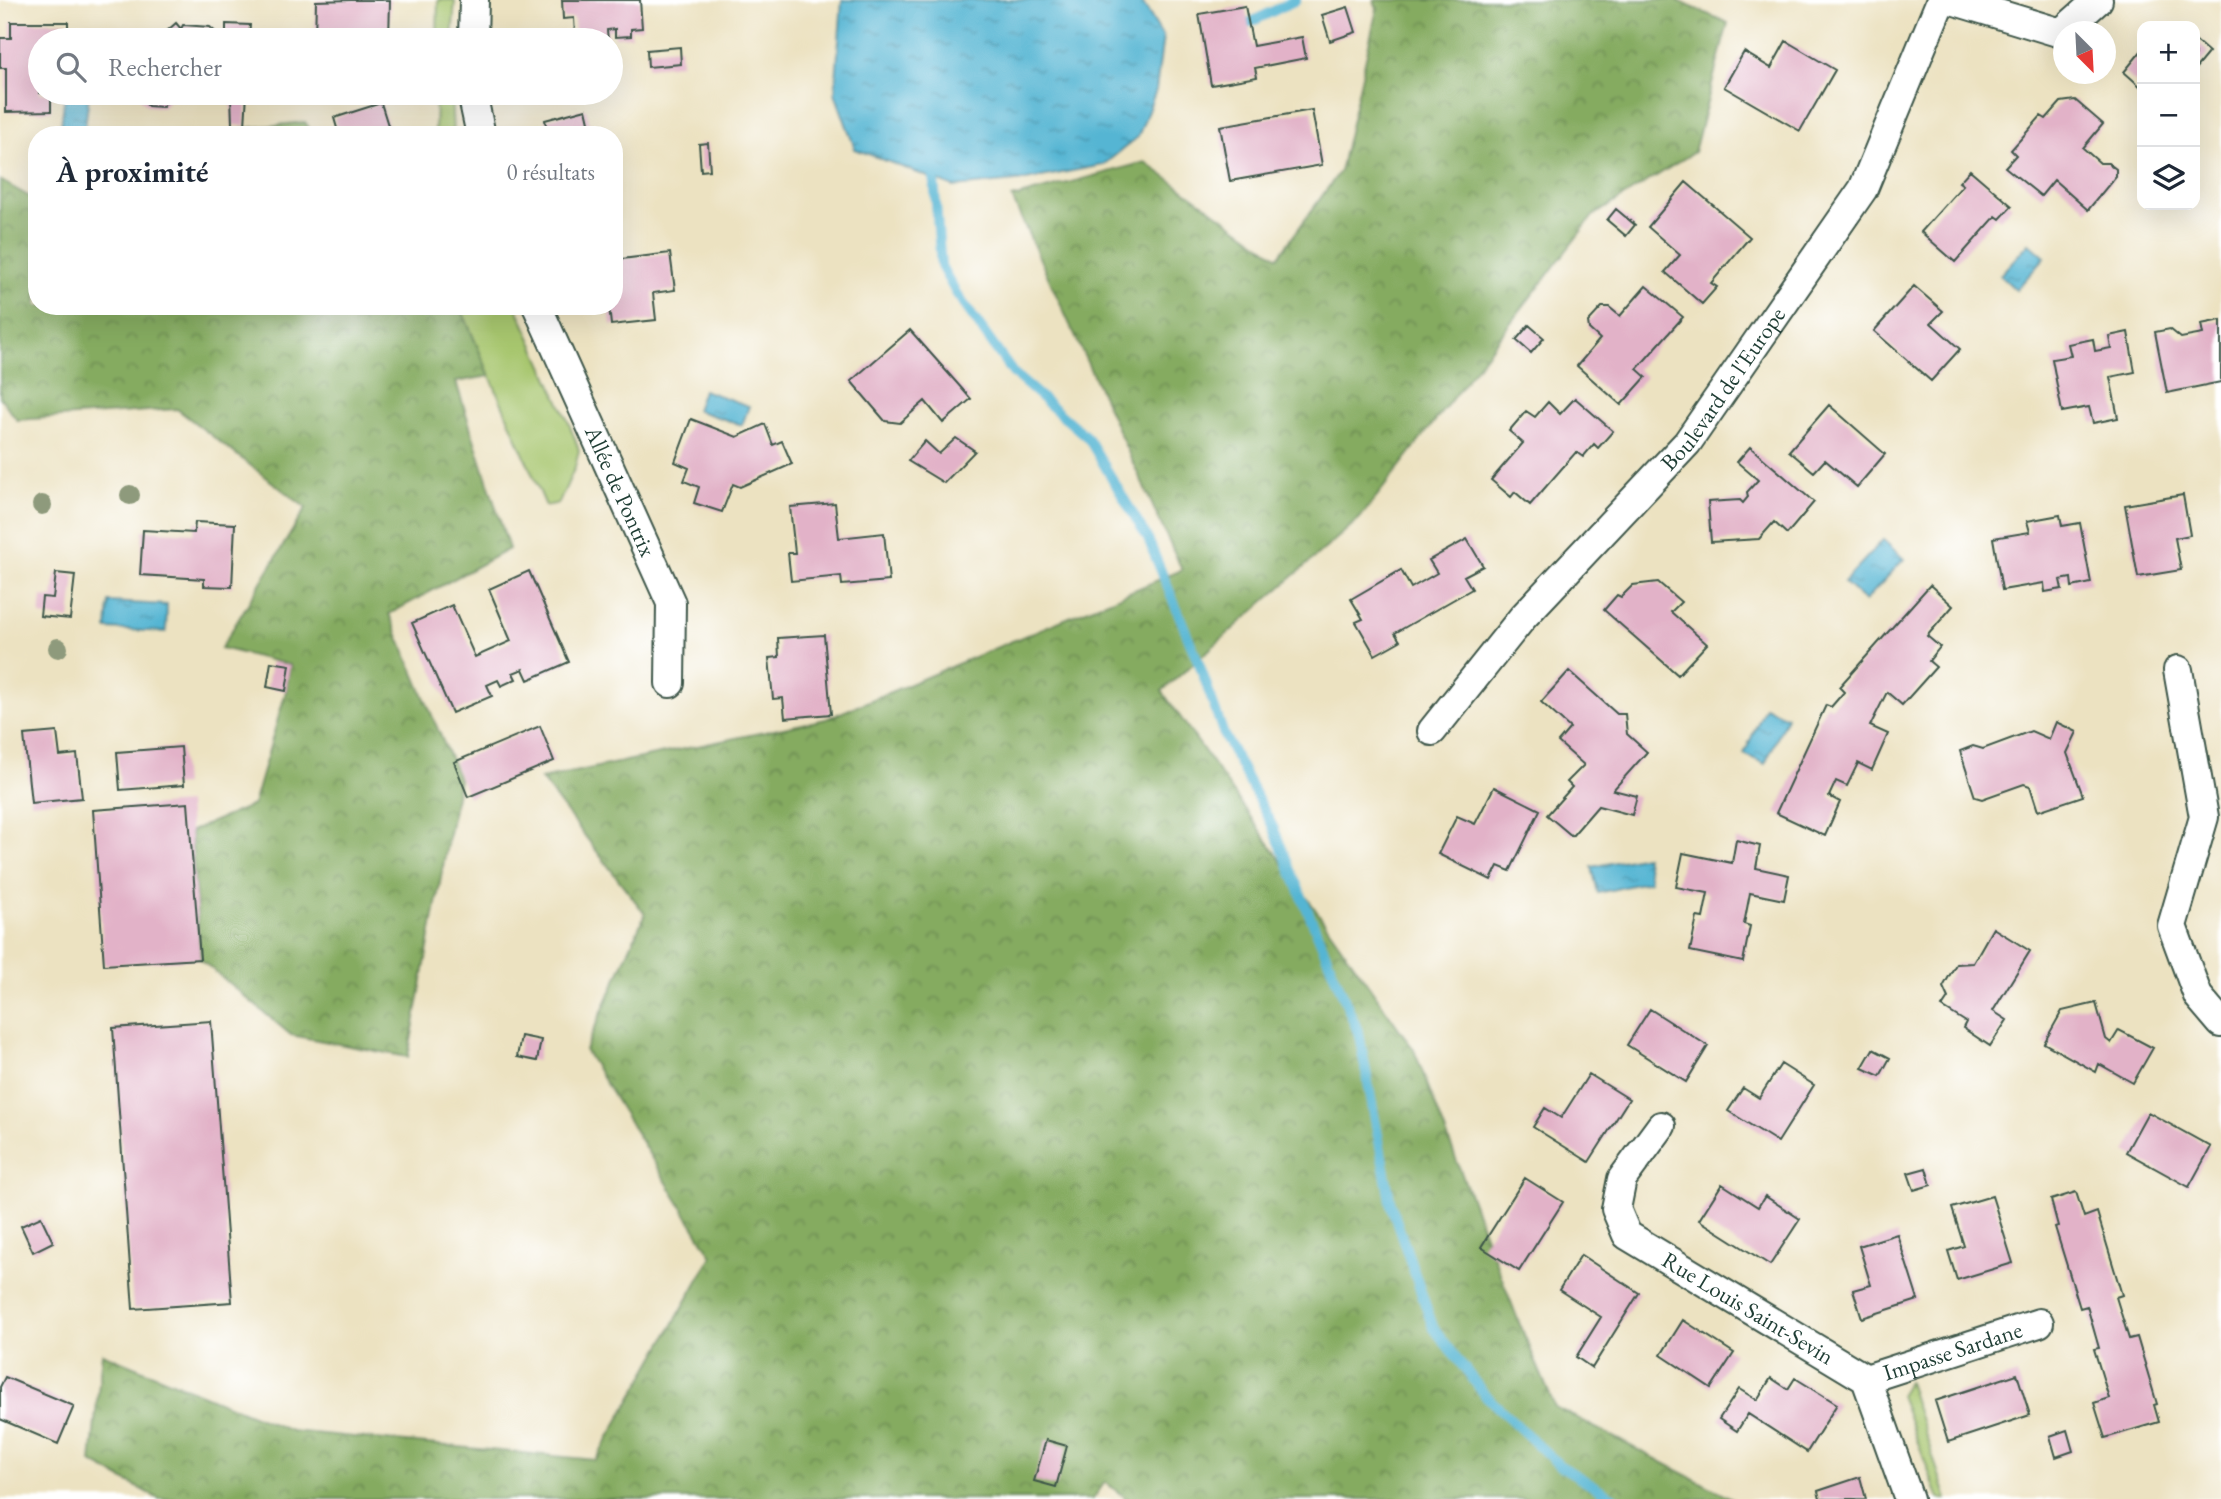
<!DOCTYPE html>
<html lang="fr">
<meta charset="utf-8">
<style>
:root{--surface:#fff;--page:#f2f2f3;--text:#1f2937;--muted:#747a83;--line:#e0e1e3}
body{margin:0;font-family:"EB Garamond",serif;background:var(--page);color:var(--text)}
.controls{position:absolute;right:21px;top:21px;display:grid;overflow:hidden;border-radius:14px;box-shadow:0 7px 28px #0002}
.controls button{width:63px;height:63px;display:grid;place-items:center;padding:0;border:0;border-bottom:2px solid var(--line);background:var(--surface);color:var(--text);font:35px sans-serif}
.compass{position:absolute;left:2053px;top:21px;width:63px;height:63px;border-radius:50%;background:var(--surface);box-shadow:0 7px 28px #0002;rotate:156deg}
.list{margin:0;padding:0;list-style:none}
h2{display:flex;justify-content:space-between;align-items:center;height:91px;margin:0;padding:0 28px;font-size:30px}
h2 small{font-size:23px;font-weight:400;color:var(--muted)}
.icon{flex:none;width:38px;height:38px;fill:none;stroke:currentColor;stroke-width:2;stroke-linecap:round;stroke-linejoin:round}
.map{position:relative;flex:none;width:2221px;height:1499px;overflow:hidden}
.search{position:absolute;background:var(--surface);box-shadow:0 7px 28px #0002;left:28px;top:28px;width:595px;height:77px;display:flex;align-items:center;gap:18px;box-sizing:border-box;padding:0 24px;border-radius:38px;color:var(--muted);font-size:26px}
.panel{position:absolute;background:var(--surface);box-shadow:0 7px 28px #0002;left:28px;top:126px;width:595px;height:189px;border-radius:28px}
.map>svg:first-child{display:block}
</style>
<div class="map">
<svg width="2221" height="1499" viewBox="0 0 2221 1499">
<defs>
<pattern id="forest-crowns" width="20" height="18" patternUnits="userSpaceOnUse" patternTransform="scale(1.75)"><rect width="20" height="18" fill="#85ab61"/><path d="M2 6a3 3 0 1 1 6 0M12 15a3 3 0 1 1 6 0" fill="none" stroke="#6c8c51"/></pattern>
<pattern id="water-ripples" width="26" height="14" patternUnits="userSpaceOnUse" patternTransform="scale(1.75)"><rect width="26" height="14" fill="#55b5d3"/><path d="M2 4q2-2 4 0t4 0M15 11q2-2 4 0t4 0" fill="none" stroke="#4694ac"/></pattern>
</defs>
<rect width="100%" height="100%" fill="#fff"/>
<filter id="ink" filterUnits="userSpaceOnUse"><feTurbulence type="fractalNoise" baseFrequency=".0143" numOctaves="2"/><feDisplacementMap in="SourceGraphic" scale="14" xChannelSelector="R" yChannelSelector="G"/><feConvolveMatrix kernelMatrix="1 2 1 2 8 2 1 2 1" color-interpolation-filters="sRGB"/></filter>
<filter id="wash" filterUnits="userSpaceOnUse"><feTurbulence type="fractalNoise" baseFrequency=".00686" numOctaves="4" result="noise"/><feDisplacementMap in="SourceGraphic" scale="28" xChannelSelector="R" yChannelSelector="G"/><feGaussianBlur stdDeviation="1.57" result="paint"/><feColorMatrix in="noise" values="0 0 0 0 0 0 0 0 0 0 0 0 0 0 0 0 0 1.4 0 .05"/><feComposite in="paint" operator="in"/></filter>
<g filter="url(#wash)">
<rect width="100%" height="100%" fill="#ece2c1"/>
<!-- green -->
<path fill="#a7c66e" stroke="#638251" stroke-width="2" d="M438 0H455L452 40H437Z
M436 93H451L453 135H435Z
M460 306H516L568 421 579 450 575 467 559 503 546 506Z
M1908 1382 1947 1499H1939L1900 1395Z"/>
<!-- forest -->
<path fill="url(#forest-crowns)" stroke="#52744a" stroke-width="2" d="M1374 0H1676L1728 23 1694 152 1593 216 1360 518 1162 691 1414 1050 1520 1325 1555 1407 1733 1499H1127L1105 1482 1093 1499H159L91 1462 102 1353 291 1431 596 1460 712 1256 585 1050 645 914 541 779 826 719 1182 570 1012 198 1145 162 1278 257 1340 171 1377 9Z
M305 122 314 135H239L242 129Z
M0 180 37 201V306H460L490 376 456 382 509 549 389 614 459 779 408 1057 291 1035 200 959 191 831 253 805 286 691 290 665 221 648 306 508 177 409 17 420 0 397Z"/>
<!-- water -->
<path fill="url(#water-ripples)" stroke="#3a7984" stroke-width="2" d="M842 0H1141L1163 37 1156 90 1138 137 1103 165 1026 180 954 187 855 149 835 93Z
M65 93 89 95 84 135H60Z
M2029 243 2045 257 2016 290 2000 275Z
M703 390 749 406 742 425 696 410Z
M1883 540 1904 559 1865 601 1844 582Z
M109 602 167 605 166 632 107 629Z
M1765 707 1787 717 1765 764 1744 754Z
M1645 856 1650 881 1598 893 1592 867Z"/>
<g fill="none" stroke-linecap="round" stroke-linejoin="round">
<!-- stream -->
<path stroke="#55b5d3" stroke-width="10" d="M1251 22 1296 0
M936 167 934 179 941 266 956 293 1013 373 1088 438 1148 539 1200 666 1224 735 1273 827 1359 1034 1391 1205 1433 1327 1484 1394 1559 1465 1616 1499"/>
</g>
<g id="blocks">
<!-- building -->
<path fill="#e2b2c8" d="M352 0H390L389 40 315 38 316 1Z
M562 0H640L642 28 631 29V36L615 37V29L607 30 608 40H565V36L575 35 574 18 563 19Z
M1245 6 1253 46 1302 37 1306 58 1255 68 1257 77 1211 85 1199 14Z
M1348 7 1356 32 1330 41 1322 15Z
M11 22H68V40H40V93H51V111L6 112V68H0V38H11Z
M176 23 181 29 183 25 210 27 219 35 218 40H161L159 38Z
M226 24 250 25 249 40H226Z
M2195 40 2209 52 2195 69Z
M1786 41 1835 70 1800 131 1724 87 1744 52 1771 68Z
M680 47 681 64 648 67 647 50Z
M2142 50V88L2124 72Z
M136 93H176L162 107 148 106Z
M231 93H247L245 126 232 125Z
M2075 100 2103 124 2083 148 2100 163H2108L2116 169V176L2088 210 2054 180 2041 196 2005 167 2016 155 2011 150 2041 116 2046 119 2061 102Z
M381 103 391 135H339L334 118Z
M586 109 592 135H548L545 120Z
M1312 110 1322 165 1230 181 1220 126Z
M708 143 710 170 701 171 699 144Z
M1970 170 2012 206 2000 219 1996 216 1955 262 1921 232 1963 185 1959 182Z
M1686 182 1750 237 1711 283 1717 287 1702 304 1665 272 1680 255 1648 227Z
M1616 209 1635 225 1626 236 1607 220Z
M670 253 675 290 653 293 656 320 611 325 609 306H614V260Z
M1646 286 1683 317 1637 369 1646 377 1621 405 1577 366 1600 339 1589 329 1588 322 1602 307H1609L1620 316Z
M1914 286 1943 311 1931 323 1960 349 1931 381 1874 331Z
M2221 320V382L2167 393 2155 332 2170 329 2181 338 2203 334 2201 324Z
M1529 325 1544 338 1531 353 1516 340Z
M910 330 971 399 943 423 925 401 900 423 885 421 851 381Z
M2128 332 2135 372 2110 377 2118 418 2093 423 2089 407 2062 412 2052 359 2071 356 2068 344 2093 339 2095 351 2111 348 2109 336Z
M1575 398 1613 431 1598 448 1594 444 1583 457 1576 452 1530 505 1515 492 1511 497 1491 480 1523 443 1509 431 1526 411 1535 417 1548 402 1560 414Z
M1829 405 1885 454 1857 487 1825 460 1814 472 1789 451Z
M691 419 737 437 765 424 773 445 782 441 792 464 740 487 733 484 722 512 694 503 699 487 684 481 689 468 675 462Z
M956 438 975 451 944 483 908 461 925 441 939 454Z
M1750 447 1814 502 1787 534 1774 522 1759 539 1711 542 1708 502 1740 500 1743 503 1748 497 1747 492 1758 480 1737 462Z
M2183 495 2190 535 2175 538 2181 570 2138 577 2125 505Z
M835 503 839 538 884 533 889 581 842 585 841 576 791 581 788 553H795L790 507Z
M2060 515 2062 526 2080 523 2091 583 2072 587 2071 578 2060 580 2062 589 2045 592 2044 583 2002 590 1993 538 2030 532 2027 521Z
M195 522 235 524 232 587 204 586V579L140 575 143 530 194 533Z
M1467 539 1483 566 1464 576 1472 589 1395 633 1400 641 1375 655 1356 622 1363 619 1351 599 1401 570 1411 588 1437 573 1429 560Z
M529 571 569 662 528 680 523 669 513 673 516 679 501 686 498 680 487 685 492 696 452 713 412 623 452 605 475 657 511 641 489 589Z
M56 573 75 575 70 619 40 616 42 597 53 598Z
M1658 582 1681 602 1671 612 1707 644 1678 675 1604 610 1617 595 1621 597 1633 585Z
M1930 585 1953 606 1927 636 1940 647 1929 661 1936 667 1902 705 1887 692 1870 726 1888 734 1872 770 1858 763 1847 786 1836 781 1829 796 1840 802 1825 836 1776 813 1826 705 1831 707 1844 692 1839 687Z
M824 635 831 714 785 718 783 698 773 699 769 658 779 657 778 638Z
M271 662 290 665 286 691 267 687Z
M1569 671 1617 714H1625L1627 734 1647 752 1613 790 1637 796 1632 815 1598 806 1572 836 1547 815 1572 787 1567 782 1584 765 1558 742 1570 728 1541 702Z
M2056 722 2077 732 2067 753 2083 796 2038 811 2030 786 2024 784 1982 799 1975 797 1960 751 1973 746 1983 749 2031 731 2049 739Z
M540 726 554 761 468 797 454 762Z
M57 732 60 756 77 754 82 798 31 803 24 735Z
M181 747 184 785 120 790 117 752Z
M1494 787 1540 810 1510 871 1498 866 1491 880 1438 854 1457 816 1475 824Z
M188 803 200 959 104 965 93 810Z
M1736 840 1760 846 1756 868 1789 875 1784 900 1750 893 1744 924 1750 926 1743 962 1690 951 1697 917 1703 918 1708 893 1676 887 1683 853 1732 863Z
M1993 928 2030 951 1993 1011 2007 1020 1990 1046 1963 1028 1966 1022 1942 1007 1948 998 1943 987 1956 964 1973 963Z
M2096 1003 2106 1039 2111 1043 2119 1030 2153 1048 2133 1083 2099 1064 2096 1072 2044 1043 2062 1011Z
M1650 1009 1708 1046 1686 1082 1627 1045Z
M211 1021 232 1302 133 1309 113 1028Z
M521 1036 541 1040 537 1061 517 1057Z
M1873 1049 1890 1058 1880 1076 1862 1068Z
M1781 1064 1814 1085 1778 1142 1728 1111 1743 1088 1759 1098Z
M1589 1074 1629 1099 1589 1162 1533 1127 1545 1108 1561 1118Z
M2148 1112 2211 1147 2189 1187 2126 1152Z
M1926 1168 1931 1185 1914 1190 1908 1173Z
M1525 1178 1563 1202 1519 1271 1481 1247Z
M1722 1184 1758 1207 1765 1196 1800 1219 1770 1265 1699 1220Z
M2076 1192 2084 1217 2097 1212 2122 1295 2116 1297 2129 1339 2137 1337 2157 1404 2154 1405 2159 1422 2105 1438 2094 1403 2109 1398 2094 1349 2099 1348 2087 1306 2080 1308 2055 1227 2058 1226 2051 1200Z
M1992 1196 2013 1263 1957 1280 1948 1251 1964 1246 1952 1208Z
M41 1217 53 1242 33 1252 21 1226Z
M1897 1234 1918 1300 1862 1318 1853 1290 1871 1285 1859 1246Z
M1581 1255 1639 1293 1592 1368 1576 1357 1601 1317 1559 1290Z
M1683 1320 1734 1353 1711 1388 1661 1355Z
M2017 1374 2030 1415 1948 1442 1935 1401Z
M5 1377 74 1406 58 1444 0 1419V1387Z
M1771 1378 1788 1389 1795 1378 1837 1404 1807 1452 1748 1414 1737 1431 1719 1419 1739 1389 1757 1400Z
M2067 1430 2073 1451 2056 1457 2050 1436Z
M1046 1440 1067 1446 1056 1487 1034 1481Z
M1860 1477 1866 1499H1820L1818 1491Z"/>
</g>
</g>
<g filter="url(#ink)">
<use href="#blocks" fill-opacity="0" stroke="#3e5649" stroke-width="2"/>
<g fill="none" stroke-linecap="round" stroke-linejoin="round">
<defs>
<g id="street">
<path d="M1952 0 2061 33 2098 0"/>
<path d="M473 40 474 0"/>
<path d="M472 93 481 135"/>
<path id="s1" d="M537 306 671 603 670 683"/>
<path d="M2178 670 2204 817 2172 926 2198 996 2221 1023"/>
<path id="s2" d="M1432 731 1523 617 1687 443 1863 189 1941 0"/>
<path id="s3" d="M1661 1126 1622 1179 1616 1209 1627 1235 1866 1379 1909 1499"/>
<path id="s4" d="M1866 1379 2039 1323"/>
</g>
</defs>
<!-- street casing -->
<use href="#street" stroke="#3e5649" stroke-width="32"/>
<!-- street -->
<use href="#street" stroke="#fff" stroke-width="28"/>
</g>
<!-- trees -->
<g fill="#8e9a7b">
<circle cx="130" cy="495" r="10"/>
<circle cx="42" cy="505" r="10"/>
<circle cx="58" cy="648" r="10"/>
</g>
</g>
<g text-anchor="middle" stroke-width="5" stroke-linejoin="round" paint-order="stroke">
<!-- street labels -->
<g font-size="23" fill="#1f3d34" stroke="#fff">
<text dy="8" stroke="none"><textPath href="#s2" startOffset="450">Boulevard de l'Europe</textPath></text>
<text dy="8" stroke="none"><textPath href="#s1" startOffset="203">Allée de Pontrix</textPath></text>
<text dy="8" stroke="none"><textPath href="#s3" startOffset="266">Rue Louis Saint-Sevin</textPath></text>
<text dy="8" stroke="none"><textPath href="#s4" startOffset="91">Impasse Sardane</textPath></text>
</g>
</g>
</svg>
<div class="controls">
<button>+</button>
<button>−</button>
<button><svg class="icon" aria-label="layers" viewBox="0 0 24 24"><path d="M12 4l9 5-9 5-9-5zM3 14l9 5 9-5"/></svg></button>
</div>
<svg class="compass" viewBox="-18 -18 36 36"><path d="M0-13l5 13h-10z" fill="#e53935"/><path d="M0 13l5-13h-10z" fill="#747a83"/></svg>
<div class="search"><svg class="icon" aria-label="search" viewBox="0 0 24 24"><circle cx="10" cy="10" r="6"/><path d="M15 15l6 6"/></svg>Rechercher</div>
<section class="panel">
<h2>À proximité<small>0 résultats</small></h2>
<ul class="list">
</ul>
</section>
</div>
